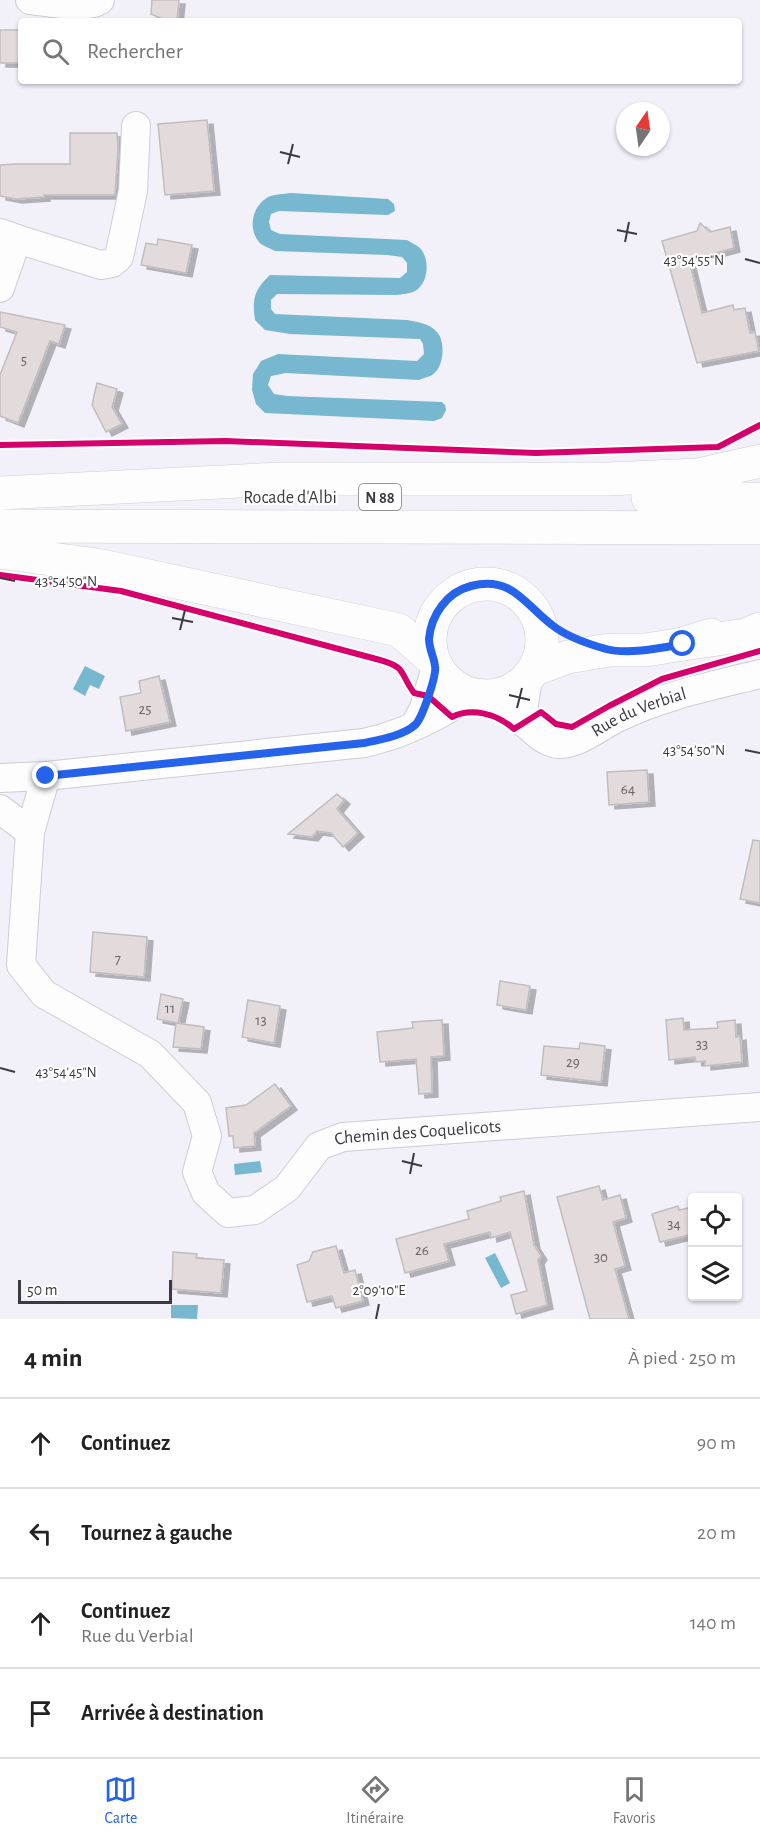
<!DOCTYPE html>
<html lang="fr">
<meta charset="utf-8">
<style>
:root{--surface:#fff;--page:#f2f2f2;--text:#222;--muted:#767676;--line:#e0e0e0;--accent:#2563eb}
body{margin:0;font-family:"Alegreya Sans",sans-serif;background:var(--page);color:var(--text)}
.controls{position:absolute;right:18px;bottom:18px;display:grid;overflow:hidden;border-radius:6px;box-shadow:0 2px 4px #0004}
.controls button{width:54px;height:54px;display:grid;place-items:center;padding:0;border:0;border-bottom:2px solid var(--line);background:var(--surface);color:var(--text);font:30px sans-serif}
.compass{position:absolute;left:616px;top:102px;width:54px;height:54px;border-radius:50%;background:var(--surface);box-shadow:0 2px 4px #0004;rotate:13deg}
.scale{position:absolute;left:18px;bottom:15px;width:154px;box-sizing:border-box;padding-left:6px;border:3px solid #3c3a41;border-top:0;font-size:16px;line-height:21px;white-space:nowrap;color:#3c3a41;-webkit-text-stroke:4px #fff;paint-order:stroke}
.stop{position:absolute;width:18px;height:18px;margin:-14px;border:4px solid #2563eb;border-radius:50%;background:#fff}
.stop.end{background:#2563eb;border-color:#fff;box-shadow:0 2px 6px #0008}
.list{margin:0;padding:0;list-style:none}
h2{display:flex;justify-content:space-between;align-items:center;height:78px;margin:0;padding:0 24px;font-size:26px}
h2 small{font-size:20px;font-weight:400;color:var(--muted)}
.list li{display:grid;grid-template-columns:39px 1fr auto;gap:18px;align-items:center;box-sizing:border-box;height:90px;padding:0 24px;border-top:2px solid var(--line)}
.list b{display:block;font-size:22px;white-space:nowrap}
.list p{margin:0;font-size:20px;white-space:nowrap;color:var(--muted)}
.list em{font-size:20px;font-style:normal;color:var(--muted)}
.icon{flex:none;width:33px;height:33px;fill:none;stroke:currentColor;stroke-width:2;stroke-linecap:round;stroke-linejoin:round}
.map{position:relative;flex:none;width:760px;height:1319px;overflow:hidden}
.search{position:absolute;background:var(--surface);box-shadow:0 2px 4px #0004;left:18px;right:18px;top:18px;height:66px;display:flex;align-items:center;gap:15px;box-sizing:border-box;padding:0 21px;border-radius:6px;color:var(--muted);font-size:22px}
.sheet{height:438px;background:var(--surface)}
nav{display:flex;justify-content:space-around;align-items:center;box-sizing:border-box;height:84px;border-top:2px solid var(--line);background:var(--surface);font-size:16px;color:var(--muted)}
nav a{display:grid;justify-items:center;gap:3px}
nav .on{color:var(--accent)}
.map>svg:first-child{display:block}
</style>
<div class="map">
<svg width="760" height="1319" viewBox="0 0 760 1319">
<defs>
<filter id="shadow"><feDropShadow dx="6" dy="4" stdDeviation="0" flood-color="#0004"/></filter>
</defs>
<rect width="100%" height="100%" fill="#f2f0f9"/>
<!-- water -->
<path fill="#78b7d0" d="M291 193 388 199 394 204 395 211 388 215 279 211 271 214 269 222 271 230 280 234 407 240C411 243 417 245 420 248 430 259 429 283 415 291 410 294 402 294 396 295L277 294 271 300V309L275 314 407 320C417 322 429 323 437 332 446 342 444 368 432 375 429 377 423 378 419 380L286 373 271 376 268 385 274 394 287 396 442 402 445 405 446 410 442 418 434 421 265 413 256 404 252 390 253 374 261 361 278 354 417 361 424 354 423 344 420 339 290 334 265 330 255 320C252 299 254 290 270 275L400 278 407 272V263L402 257 387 255 275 251C270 248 262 246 259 242 247 227 253 206 268 197 275 194 284 194 291 193Z
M85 666 105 676 99 689 90 685 85 696 73 689Z
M260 1161 262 1172 235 1175 234 1164Z
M495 1253 510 1283 501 1288 485 1258Z
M171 1305H198L197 1319 171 1318Z"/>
<!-- building -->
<path fill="#e3dadb" stroke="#c1bdbf" stroke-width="1.5" filter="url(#shadow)" d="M152 0H179L177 21H167L151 14Z
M0 30H21V63H0Z
M207 120 214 191 165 195 158 124Z
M70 133H117L118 148 115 195H44V197L16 199 0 196V165L14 164H70Z
M700 223 710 232 730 227 734 248 689 260 702 313 733 305 734 310 745 308 750 333 755 332 759 351 697 363 662 241 697 231Z
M158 239 192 245 186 273 141 265 146 243 157 245Z
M0 312 65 325 59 344 50 341 18 423 0 416V375L17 332 0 327Z
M97 383 117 389 112 407 122 424 106 432 92 405Z
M159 676 170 722 126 731 120 697 141 693 139 681Z
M647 770 649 802 609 805 607 772Z
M337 794 344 800 337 809 358 833 343 847 331 833 317 831 312 837 288 834Z
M753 840 760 841V903L740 899Z
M93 932 147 937 144 977 90 972Z
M500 981 530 986 526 1010 497 1005Z
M161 994 183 999 178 1023 157 1019Z
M248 1000 280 1006 274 1043 242 1037Z
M683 1018 684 1030 718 1028 717 1022 735 1020 736 1037 740 1036 742 1062 705 1066V1061L696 1062 695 1057 669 1060 666 1020Z
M442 1020 444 1056 431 1057 432 1093 419 1094 416 1059 380 1062 377 1032 413 1028 412 1022Z
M176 1023 204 1027 201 1049 173 1047Z
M580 1043 605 1046 601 1082 541 1075 544 1046 579 1049Z
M275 1084 291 1106 254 1133 255 1146 234 1148 233 1136H229L226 1108 246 1105Z
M599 1186 603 1200 620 1195 626 1218 613 1222 625 1266 615 1269 629 1319H590L557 1197Z
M524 1191 534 1245 541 1256 538 1260 547 1305 516 1314 511 1295 527 1291 510 1232 491 1238 490 1232 444 1244 449 1261 405 1273 396 1239 469 1219 467 1211 501 1201 500 1197Z
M678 1206 679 1210 693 1207V1234L660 1242 652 1214Z
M336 1246 344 1273 355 1270 363 1301 336 1308 332 1296 307 1302 297 1265 309 1261 313 1252Z
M173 1252 197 1254 196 1258 224 1260 221 1293 172 1289Z"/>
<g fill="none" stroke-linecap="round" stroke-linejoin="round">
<defs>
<g id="minor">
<path d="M30 0C48 2 86 10 100 0"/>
<path d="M0 233 17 239 0 288"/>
<path d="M17 239 101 265 112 263 119 257 133 191 136 126"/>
<path id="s1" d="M491 696C502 705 513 713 524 722 533 730 540 739 553 743 572 749 599 727 615 719 661 696 711 686 760 674"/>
<path d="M524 723V704L528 678"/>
<path d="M415 725 424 708 436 667"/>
<path id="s2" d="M46 776 30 832 21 965 44 994 150 1054 197 1103 207 1136 197 1172 206 1193 228 1213 255 1210 287 1188 319 1146 343 1137 760 1107"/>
<path d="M0 778 46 776 364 743C392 737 418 726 443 712 453 706 461 700 472 695"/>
<path d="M0 809 30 832"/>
</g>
<path id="major" d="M430 640a56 56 0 1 1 112 0a56 56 0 1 1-112 0Z
M535 669 568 657 609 650H646L683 644 711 635"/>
<path id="highway" d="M0 493 281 479H608L698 475 760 461
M648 498 760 499
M0 526 760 528
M0 552 97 565 399 630 432 659
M683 644 746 635 760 629"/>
</defs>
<!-- minor casing -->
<use href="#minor" stroke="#cecdd4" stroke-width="30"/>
<!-- major casing -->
<use href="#major" stroke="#cecdd4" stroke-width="34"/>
<!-- highway casing -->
<use href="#highway" stroke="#cecdd4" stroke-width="34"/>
<!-- minor -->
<use href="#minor" stroke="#fdfdfe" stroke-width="28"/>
<!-- major -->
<use href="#major" stroke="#fdfdfe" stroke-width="33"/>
<!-- highway -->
<use href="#highway" stroke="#fdfdfe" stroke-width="33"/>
<defs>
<path id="cycleway" d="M0 445 226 441 536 453 718 447 760 425
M0 575 121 591 380 660C408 668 399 673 414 693L428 696 452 717C472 707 497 714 514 729L541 712 556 724 572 727 609 706 662 679 760 651"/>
</defs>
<!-- cycleway casing -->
<use href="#cycleway" stroke="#fff" stroke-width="10"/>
<!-- cycleway -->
<use href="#cycleway" stroke="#d6006c" stroke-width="6"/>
</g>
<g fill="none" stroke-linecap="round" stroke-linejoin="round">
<!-- route -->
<path stroke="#2563eb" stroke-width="8" d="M46 776 364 743C378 740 403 736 415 725 422 719 437 675 435 666 434 657 429 649 429 639 431 615 447 592 471 586 512 575 525 605 552 625 567 637 588 644 606 649 628 655 661 648 683 644"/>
</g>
<!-- ticks -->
<path fill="none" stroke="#3c3a41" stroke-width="2" d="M280 152 300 157M288 164 293 144M617 230 637 234M625 242 629 222M745 259 760 263M0 578 15 581M172 618 193 622M180 630 185 610M509 695 530 700M517 708 522 688M745 750 760 753M0 1068 15 1072M402 1161 422 1166M410 1174 414 1153M376 1319 379 1304"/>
<g text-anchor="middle" stroke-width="4.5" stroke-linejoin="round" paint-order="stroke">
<!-- number labels -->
<g font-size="15" fill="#686469">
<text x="24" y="365">5</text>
<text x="145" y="714">25</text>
<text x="628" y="794">64</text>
<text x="118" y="964">7</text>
<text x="170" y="1013">11</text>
<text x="261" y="1025">13</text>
<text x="702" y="1049">33</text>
<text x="573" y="1067">29</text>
<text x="674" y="1229">34</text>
<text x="422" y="1255">26</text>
<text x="601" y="1262">30</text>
</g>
<!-- shield labels -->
<rect fill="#fff" stroke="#76757a" stroke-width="1.5" x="359" y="484" width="42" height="26" rx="4.5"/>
<g font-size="16" font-weight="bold" fill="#3c3a41">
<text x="380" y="503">N 88</text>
</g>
<!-- street labels -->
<g font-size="18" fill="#3c3a41" stroke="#fff">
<text x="290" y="503">Rocade d'Albi</text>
<text dy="6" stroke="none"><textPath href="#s1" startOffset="171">Rue du Verbial</textPath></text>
<text dy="6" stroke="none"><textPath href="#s2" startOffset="762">Chemin des Coquelicots</textPath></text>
</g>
</g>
<g font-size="15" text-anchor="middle" fill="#3c3a41" stroke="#fff" stroke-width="4.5" stroke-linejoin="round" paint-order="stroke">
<text x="694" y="265">43°54'55"N</text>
<text x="66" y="586">43°54'50"N</text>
<text x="694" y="755">43°54'50"N</text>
<text x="66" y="1077">43°54'45"N</text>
<text x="379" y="1295">2°09'10"E</text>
</g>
</svg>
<div class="controls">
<button><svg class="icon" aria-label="locate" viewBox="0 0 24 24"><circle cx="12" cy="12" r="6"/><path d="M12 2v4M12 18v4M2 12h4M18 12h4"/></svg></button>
<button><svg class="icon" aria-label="layers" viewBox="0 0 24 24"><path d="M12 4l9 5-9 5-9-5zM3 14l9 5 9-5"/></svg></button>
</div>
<svg class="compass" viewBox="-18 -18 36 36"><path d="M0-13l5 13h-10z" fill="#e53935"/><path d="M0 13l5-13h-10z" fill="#767676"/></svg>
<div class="scale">50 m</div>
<div class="stop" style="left:683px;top:644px"></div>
<div class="stop end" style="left:46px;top:776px"></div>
<div class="search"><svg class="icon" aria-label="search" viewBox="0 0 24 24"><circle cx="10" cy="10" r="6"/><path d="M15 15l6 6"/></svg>Rechercher</div>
</div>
<section class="sheet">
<h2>4 min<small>À pied · 250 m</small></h2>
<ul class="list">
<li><svg class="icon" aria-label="ahead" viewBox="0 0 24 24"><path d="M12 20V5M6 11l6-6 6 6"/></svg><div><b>Continuez</b></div><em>90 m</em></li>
<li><svg class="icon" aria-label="left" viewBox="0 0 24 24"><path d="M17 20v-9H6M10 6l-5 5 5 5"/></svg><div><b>Tournez à gauche</b></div><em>20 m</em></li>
<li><svg class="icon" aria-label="ahead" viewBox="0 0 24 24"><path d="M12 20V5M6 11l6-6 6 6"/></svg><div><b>Continuez</b><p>Rue du Verbial</p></div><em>140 m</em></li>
<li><svg class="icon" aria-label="arrive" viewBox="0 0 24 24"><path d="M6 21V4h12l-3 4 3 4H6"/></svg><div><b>Arrivée à destination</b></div></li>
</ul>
</section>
<nav>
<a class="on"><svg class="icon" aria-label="map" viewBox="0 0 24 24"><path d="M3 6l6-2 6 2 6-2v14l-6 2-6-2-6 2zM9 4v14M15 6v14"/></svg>Carte</a>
<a><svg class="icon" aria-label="directions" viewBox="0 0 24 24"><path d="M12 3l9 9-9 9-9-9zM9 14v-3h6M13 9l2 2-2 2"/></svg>Itinéraire</a>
<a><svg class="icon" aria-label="saved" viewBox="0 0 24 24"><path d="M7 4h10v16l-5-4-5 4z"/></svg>Favoris</a>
</nav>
